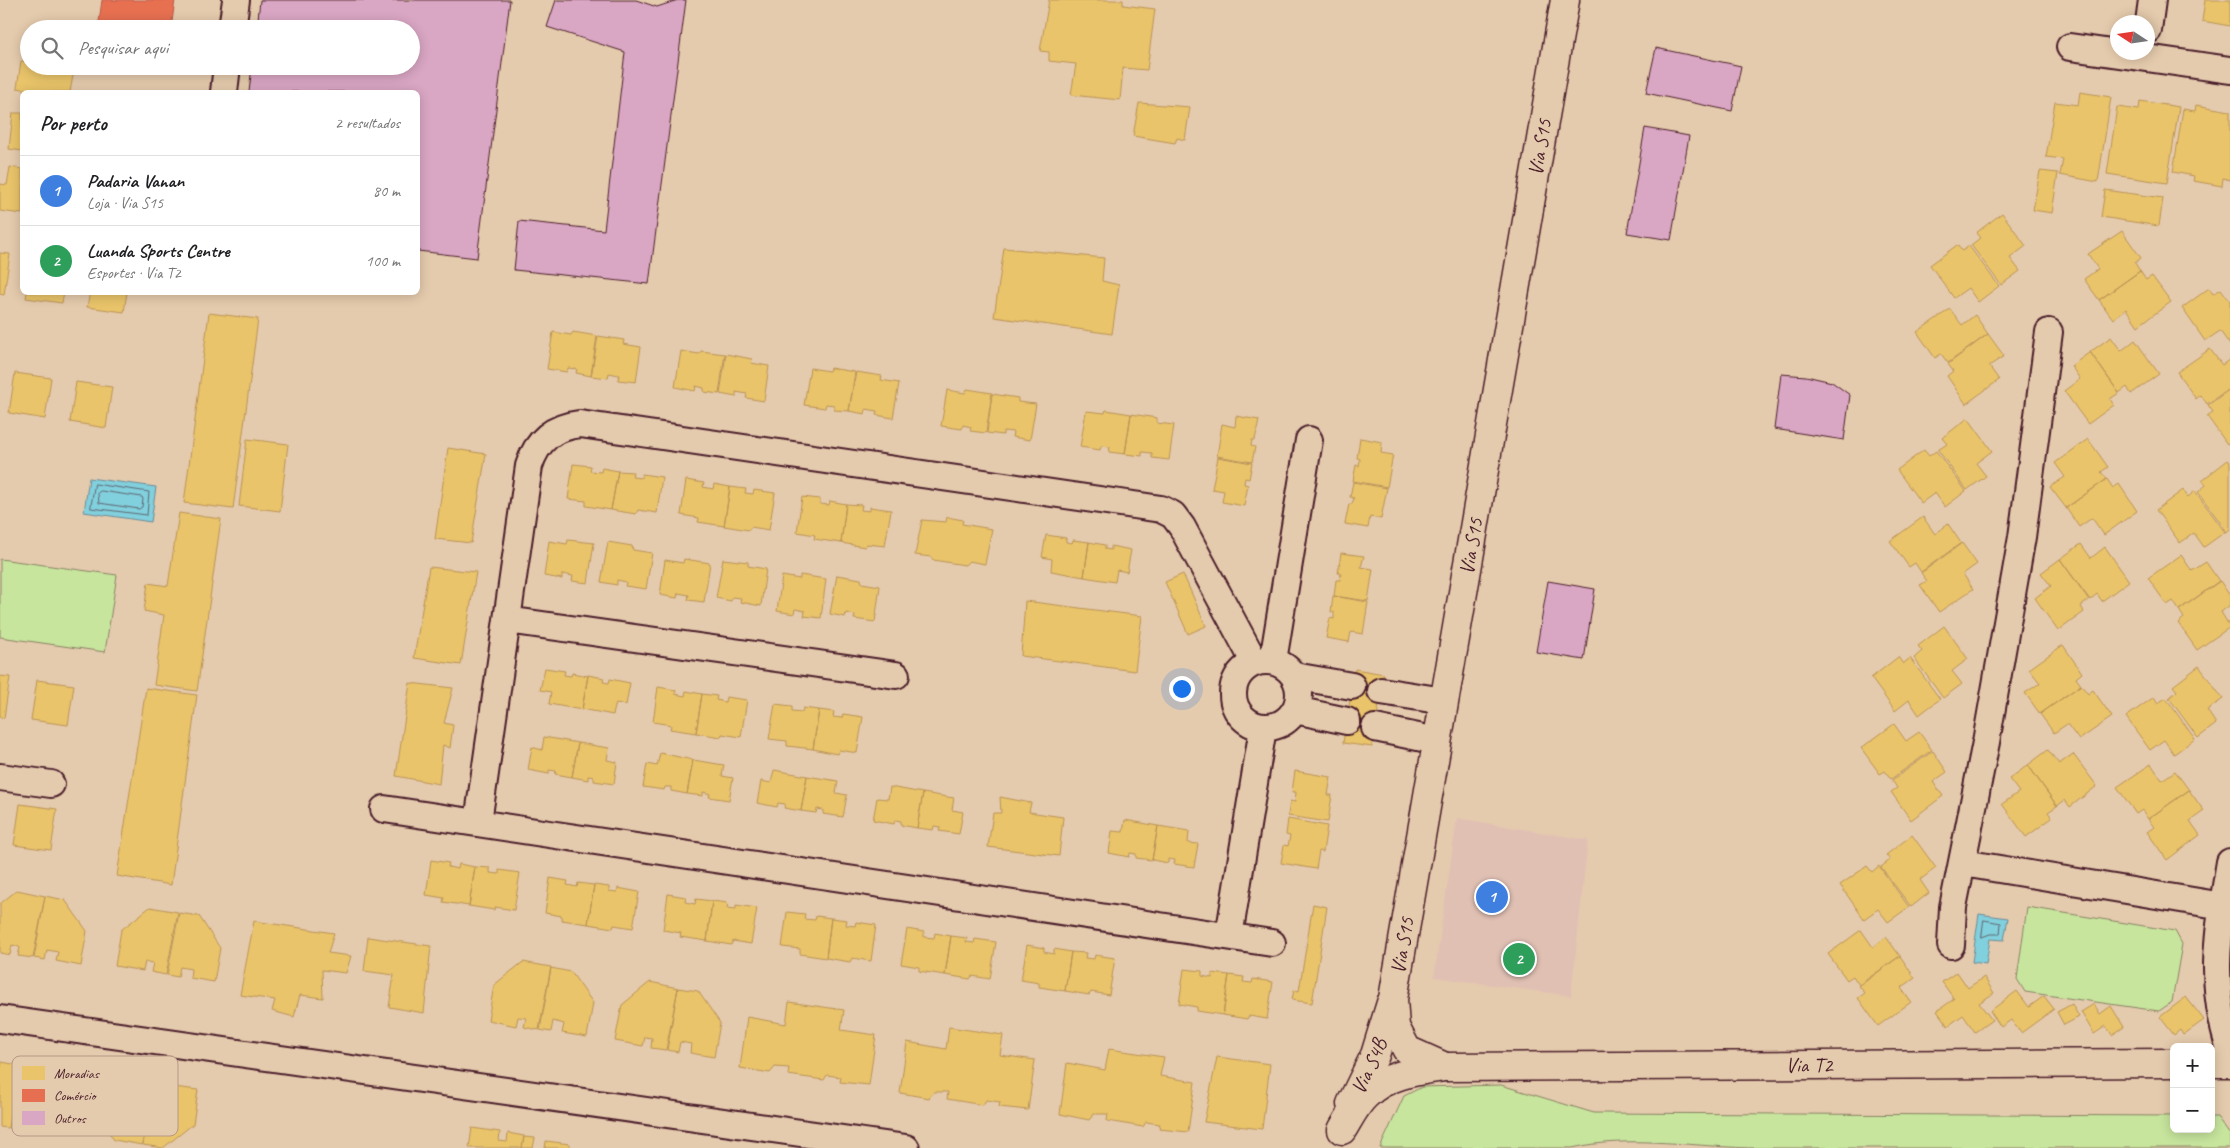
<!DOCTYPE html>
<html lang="pt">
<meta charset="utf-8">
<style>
:root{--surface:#fff;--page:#f2f2f2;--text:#202124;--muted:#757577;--line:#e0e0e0;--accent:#d93025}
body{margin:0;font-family:Caveat,sans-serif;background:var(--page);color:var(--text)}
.controls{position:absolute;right:15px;bottom:15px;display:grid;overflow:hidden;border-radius:8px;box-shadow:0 2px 12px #0003}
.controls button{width:45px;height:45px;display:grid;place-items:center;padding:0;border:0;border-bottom:1px solid var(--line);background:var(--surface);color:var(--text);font:25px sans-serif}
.compass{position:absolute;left:2110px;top:15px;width:45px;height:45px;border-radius:50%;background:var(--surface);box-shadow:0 2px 12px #0003;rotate:282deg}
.you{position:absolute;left:1181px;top:688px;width:18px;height:18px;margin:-12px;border:4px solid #fff;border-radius:50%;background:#1a73e8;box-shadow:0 0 0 8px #1a73e833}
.badge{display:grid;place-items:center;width:32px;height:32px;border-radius:50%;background:var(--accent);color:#fff;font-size:16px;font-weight:700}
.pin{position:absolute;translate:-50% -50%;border:2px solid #fff;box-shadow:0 1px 5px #0006}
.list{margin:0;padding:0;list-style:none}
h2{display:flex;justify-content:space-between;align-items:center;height:65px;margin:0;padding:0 20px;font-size:21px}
h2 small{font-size:16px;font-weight:400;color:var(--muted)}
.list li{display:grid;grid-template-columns:32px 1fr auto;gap:15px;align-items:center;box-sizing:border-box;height:70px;padding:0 20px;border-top:1px solid var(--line)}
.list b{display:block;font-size:19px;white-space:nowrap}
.list p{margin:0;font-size:16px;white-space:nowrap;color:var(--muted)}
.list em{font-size:16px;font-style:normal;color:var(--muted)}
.icon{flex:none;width:28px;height:28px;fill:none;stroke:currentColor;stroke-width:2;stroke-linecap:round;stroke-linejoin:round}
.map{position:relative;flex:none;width:2230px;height:1148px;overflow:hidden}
.search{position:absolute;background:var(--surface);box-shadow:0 2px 12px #0003;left:20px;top:20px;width:400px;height:55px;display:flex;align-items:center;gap:12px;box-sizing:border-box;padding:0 18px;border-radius:28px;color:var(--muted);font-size:19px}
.panel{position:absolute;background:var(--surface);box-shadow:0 2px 12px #0003;left:20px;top:90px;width:400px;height:205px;border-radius:8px}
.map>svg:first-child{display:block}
</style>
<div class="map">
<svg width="2230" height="1148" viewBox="0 0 2230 1148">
<rect width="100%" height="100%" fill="#e5cbad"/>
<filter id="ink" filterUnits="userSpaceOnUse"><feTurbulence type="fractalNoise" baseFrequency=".02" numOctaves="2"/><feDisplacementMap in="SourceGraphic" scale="10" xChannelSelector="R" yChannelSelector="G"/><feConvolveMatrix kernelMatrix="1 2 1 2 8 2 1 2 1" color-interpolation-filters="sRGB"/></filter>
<g filter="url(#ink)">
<!-- built -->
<path fill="#e1c0b4" d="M1457 818 1588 840 1571 996 1434 977Z"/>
<!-- green -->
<path fill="#c7e59d" stroke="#888264" d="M0 559 117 575 105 652 0 637Z
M2027 907 2175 931 2182 944 2172 1002 2159 1011 2025 992 2017 979Z
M1501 1085 1594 1113 2174 1116V1129H2211V1117H2217L2230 1135V1148C2073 1148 1917 1148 1760 1148 1698 1148 1633 1134 1572 1148H1380L1404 1096 1422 1087Z"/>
<!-- water -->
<path fill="#81d0dd" stroke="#6b8996" d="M89 478 156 487 151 522 84 512Z
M1979 914 2008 918 2004 940 1990 939 1986 964 1972 962Z"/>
<!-- homes -->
<path fill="#e9c46a" stroke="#b99257" d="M1049 0H1123V5L1155 9 1147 70 1123 68 1120 100 1071 95 1076 64 1049 61V52L1040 51Z
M2205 0H2230V26L2202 21Z
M21 61 29 62V66H53L74 70 70 92H40L17 88Z
M2080 92 2111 97 2098 182 2060 175 2063 159 2046 157 2055 102 2078 105Z
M2140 101 2179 107 2167 183 2107 174 2117 107 2139 110Z
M1139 103 1190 107 1185 140 1177 138 1175 143 1133 136Z
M2196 105 2230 111V180L2223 178 2222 186 2193 181 2194 176 2173 172 2183 109 2195 111Z
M13 113H22V151L9 149Z
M10 167 22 169V214L0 211V184L7 185Z
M2040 171 2058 173 2052 213 2033 210Z
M2105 190 2163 198 2159 226 2101 217Z
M2002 213 2026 246 2010 258 2020 271 2001 285 1971 245 1980 238 1976 233Z
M2122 231 2141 258 2135 263 2140 271 2099 300 2084 279 2098 269 2088 254Z
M1957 245 1962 251 1969 246 1999 286 1978 302 1968 288 1954 298 1930 265Z
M1004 248 1104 258 1102 281 1119 285 1112 334 994 317Z
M0 253 10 254 4 295 0 294Z
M2140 271 2146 280 2152 276 2171 302 2138 326 2126 309 2113 319 2099 300Z
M2209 288 2213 294 2221 289 2230 301V345L2220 331 2205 341 2182 308Z
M27 292H64L62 303 26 298Z
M90 292H127L124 312 87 307Z
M1950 309 1962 325 1975 315 1988 334 1948 363 1941 354 1935 358 1917 332Z
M209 313 258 319 233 509 184 503Z
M553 332 571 335 573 332 597 336 591 376 576 373 577 369 568 368 567 372 547 369Z
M1988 334 2004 356 1989 366 1999 380 1966 404 1947 376 1953 371 1948 364Z
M598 336 624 340 623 344 641 347 636 382 618 380 619 375 609 373 608 378 591 376Z
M2111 337 2121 351 2135 340 2159 374 2131 394 2127 387 2119 393 2090 352Z
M2210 349 2222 365 2230 359V388L2207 404 2201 395 2196 399 2177 372Z
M681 351 699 354 701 351 725 354 719 394 704 392V388L696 386 695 391 675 387Z
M2090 352 2119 393 2110 399 2114 405 2088 424 2064 391 2080 379 2071 366Z
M726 354 752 359 751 363 769 366 764 401 746 398 747 394 736 392V397L720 394Z
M810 368 829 371 830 368 855 372 849 411 834 410V405L826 404 825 408 804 405Z
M856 372 882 376 881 380 899 383 893 418 876 415 877 411 866 409 865 414 849 411Z
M15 373 51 378 45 419 9 413Z
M76 382 112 387 106 428 70 422Z
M967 389 992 393 986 433 970 431 971 427 963 425 962 429 941 426 947 390 965 393Z
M2230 389V442L2227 444 2207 416 2213 412 2208 405Z
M992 394 1018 398V402L1036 404 1030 440 1012 437 1013 432 1003 431V435L987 433Z
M1106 410 1131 414 1125 454 1109 452 1110 447 1101 446 1100 450 1080 447 1086 411 1105 413Z
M1131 414 1157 418V423L1174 425 1169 460 1152 458V453L1142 452V456L1125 454Z
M1236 416 1259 420 1255 440H1252L1251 446 1255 447 1252 462 1217 456 1222 424 1235 427Z
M1968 418 1992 451 1976 463 1986 476 1967 490 1938 450 1947 444 1942 438Z
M1360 438 1382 442 1381 453 1393 455 1387 487 1353 481 1356 465 1359 466 1360 459 1357 458Z
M247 439 288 444 280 511 239 506Z
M2088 439 2108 467 2101 472 2107 479 2066 508 2050 487 2065 477 2055 463Z
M448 448 486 454 471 543 435 539Z
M1924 450 1929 456 1936 451 1966 491 1945 507 1935 493 1921 503 1897 470Z
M1218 457 1252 463 1249 479 1245 478 1244 484 1248 485 1244 506 1222 502 1224 491 1212 489Z
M2228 460 2230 462V529L2227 532 2198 492 2206 485 2202 480Z
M573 464 591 466 590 471 601 472 602 468 618 471 611 510 586 506V501L568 499Z
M618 471 633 472 632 477 641 478 642 474 662 477 657 513 638 510 636 514 611 510Z
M2107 479 2113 488 2119 484 2137 511 2104 535 2092 518 2079 527 2066 508Z
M686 480 704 483 703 487 713 489 714 484 730 487 724 526 698 522 699 518 681 515Z
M1353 482 1387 488 1381 519 1370 517 1368 528 1345 524 1349 504H1352L1354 498 1350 497Z
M730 487 746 489 745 493 753 494 754 490 775 493 769 530 751 527 749 530 724 526Z
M2183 490 2188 497 2195 491 2225 532 2204 547 2194 533 2180 543 2156 510Z
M802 497 820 499V504L829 505 830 501 846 504 841 543 814 539 815 535 797 532Z
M846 504 862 505 861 510 870 511V507L891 510 885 546 867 544 865 547 841 543Z
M179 513 221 519 197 691 154 685 164 615 144 611 148 583 168 586Z
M947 517 963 520 962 524 992 529 985 564 969 561 965 565 933 560 931 557 915 555 922 520 946 522Z
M1923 517 1935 534 1948 524 1961 543 1921 572 1915 563 1909 567 1890 541Z
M1046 535 1066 538V542L1072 543 1073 540 1089 542 1084 577 1051 571 1052 559 1042 557Z
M568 540 594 543 588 583 572 581 573 576 562 574V579L544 576 549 541 567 544Z
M608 542 632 546 633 550 652 553 646 589 625 586 626 582 617 580V585L601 582Z
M1089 542 1105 545V549L1111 550V546L1131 550 1127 572 1117 570 1115 582 1084 577Z
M1962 543 1977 564 1963 574 1973 589 1939 612 1920 585 1927 581 1921 573Z
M2081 544 2091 558 2105 547 2129 581 2102 601 2097 594 2090 600 2060 559Z
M1341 553 1364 556 1361 567 1373 569 1368 601 1334 596 1336 580H1340L1341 574 1338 573Z
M2181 555 2192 571 2206 562 2219 581 2179 610 2173 601 2167 605 2148 578Z
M684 559 710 563 704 602 688 600 689 595 678 593 677 598 660 595 665 560 683 563Z
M723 559 748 562V566L766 569 761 606 740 602 741 598 732 597 731 601 716 598Z
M2060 559 2089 600 2081 606 2084 612 2058 631 2035 598 2051 586 2041 573Z
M429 567 476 572 461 665 414 658Z
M1183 574 1206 626 1188 634 1165 582Z
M800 575 826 579 821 618 804 616 805 611 795 609 794 614 777 611 782 576 800 579Z
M837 575 861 579 862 583 880 586 875 622 854 619 855 615 846 613 845 617 830 614Z
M2220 581 2230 596V605L2221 612 2230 627 2197 650 2178 623 2184 618 2179 610Z
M1333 596 1368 602 1363 634 1351 632 1349 642 1326 638 1330 618 1334 619V612H1331Z
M1025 601 1142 616 1135 671 1021 656Z
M1944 626 1968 659 1952 671 1962 684 1943 698 1914 658 1922 651 1918 646Z
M2063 645 2082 673 2076 678 2081 685 2040 714 2025 693 2040 683 2029 669Z
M1898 657 1903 664 1910 658 1940 699 1919 715 1909 700 1895 711 1871 678Z
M2199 666 2223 699 2207 710 2216 724 2198 738 2169 698 2177 691 2173 686Z
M545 668 565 671 564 675 571 676 572 673 588 676 582 710 549 704 551 692 540 690Z
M1355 669 1384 674 1372 747 1343 743Z
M588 675 604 678 603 682 609 683 610 679 630 683 626 705 616 703 613 715 582 709Z
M0 676 10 677 4 718 0 717Z
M37 680 74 685 68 725 31 720Z
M410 683 453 688 444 723 453 725 450 748 443 745 439 784 396 776Z
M2081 685 2088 694 2093 690 2112 717 2079 740 2067 724 2054 733 2040 714Z
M658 687 676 690 675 694 685 696 686 691 702 694 696 733 670 729 671 725 653 722Z
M146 688 197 695 171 885 117 876Z
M702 694 717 696 716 700 725 702 726 697 747 700 741 737 722 734 721 737 696 733Z
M2154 697 2158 703 2166 698 2195 739 2174 754 2164 740 2150 750 2126 717Z
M775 704 792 706V711L802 712 803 708 819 710 813 749 787 746V741L769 739Z
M819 710 834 712 833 717 842 718 843 714 863 717 857 753 839 750 837 754 813 749Z
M1894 724 1906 741 1919 732 1932 750 1891 779 1885 771 1880 774 1861 748Z
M544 737 578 743 572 777 555 774 556 771 549 770V774L528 770 532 747 542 750Z
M578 743 609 748 607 760 617 762 614 784 594 781V777L588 776V780L572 777Z
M2048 750 2059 764 2073 754 2097 786 2070 807 2065 800 2057 806 2028 765Z
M1933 751 1947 772 1933 782 1943 796 1911 820 1891 792 1897 788 1892 780Z
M660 753 693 760 687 794 671 791V787H665L664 790 643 787 647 764 657 766Z
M693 760 724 765 722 776 733 778 729 800 709 797 710 794 703 792V796L687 794Z
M2151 764 2162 780 2175 771 2189 790 2148 819 2142 810 2136 814 2117 787Z
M2028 765 2057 806 2048 812 2052 818 2026 837 2002 804 2019 792 2009 779Z
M774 770 807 776 801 811 784 808 785 804 778 803 777 807 757 803 761 781 771 783Z
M1295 771 1331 777 1328 795H1332L1328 822 1288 816 1290 801 1295 802 1296 792H1292Z
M807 776 838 781 836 793 847 795 843 817 823 814V810L817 809 816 813 801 811Z
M890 787 923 793 917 828 901 825V821L895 820 894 824 873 820 877 798 888 799Z
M2189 790 2204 811 2190 821 2200 835 2167 860 2147 832 2154 827 2148 819Z
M923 793 954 798 952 810 963 812 959 834 939 831 940 827 934 826 933 830 917 828Z
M1000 797 1031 803 1029 812 1063 817 1059 856 988 847 993 813H1001Z
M20 804 57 809 51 850 14 845Z
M1288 819 1327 826 1323 852 1319 851 1316 869 1281 863 1284 845 1288 846 1290 836 1286 835Z
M1125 820 1158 826 1152 860 1136 858V854L1130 853 1129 857 1109 853 1112 831 1123 832Z
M1158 826 1189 831 1188 843 1198 844 1194 867 1174 864 1175 860 1168 859V863L1152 860Z
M1912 835 1936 868 1920 880 1929 893 1911 907 1881 867 1890 860 1886 855Z
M431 860 449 863 448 867 458 869 459 864 475 867 469 906 443 902 444 898 426 895Z
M1867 866 1872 872 1879 866 1909 907 1888 922 1878 909 1864 919 1840 885Z
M475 867 490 868V873L499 874V870L520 873 514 910 495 907 494 910 469 906Z
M550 878 568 881 567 885 577 887 578 883 594 885 588 924 562 920V916L545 913Z
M594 885 609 887V891L617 892 618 888 639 892 633 928 614 925 613 928 588 924Z
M17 890 45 896 33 958 18 956 20 947 12 945 10 955 0 953V904Z
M668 894 686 897 685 902 695 904 696 899 712 901 707 941 680 937 681 933 663 930Z
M45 896 65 900 87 931 81 966 56 961 58 952 47 950 45 960 34 958Z
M712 901 728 903 727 908 736 909V905L757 908 751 944 733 941 731 945 707 941Z
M1313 904 1327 907 1312 1003 1292 1000 1294 990 1299 991Z
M150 907 178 912 166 975 151 972 153 963 145 962 143 971 115 966 121 930Z
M787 912 805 914 804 919 815 920 816 916 831 918 826 958 800 954V949L782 947Z
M179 913 199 916 220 948 214 982 190 978 191 969 180 967 178 977 167 975Z
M831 918 847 920 846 925 855 926 856 922 876 925 871 961 852 958 850 962 826 958Z
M254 921 334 933 328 953 351 956 346 973 322 970 323 998 300 995 294 1017 272 1011 275 1000 240 995Z
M907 929 924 932V937L934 938 935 933 951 936 945 975 919 971V967L901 964Z
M1861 930 1873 947 1886 937 1900 956 1859 985 1853 976 1847 980 1828 954Z
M951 936 967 938 966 942 974 943 975 939 996 942 990 979 972 976 970 979 945 975Z
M368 937 431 946 424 1013 389 1007 394 975 364 971Z
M1027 945 1044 948V952L1054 954V949L1071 952 1065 991 1039 987V983L1021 980Z
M1071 952 1086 953 1085 958 1094 959 1095 955 1115 958 1109 995 1091 992 1089 995 1065 991Z
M1900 956 1915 978 1901 988 1911 1002 1878 1026 1858 998 1865 993 1859 986Z
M523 962 551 967 539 1030 524 1027 526 1018 518 1017 516 1026 488 1020 494 985Z
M551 968 571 972 593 1003 587 1037 562 1033 564 1024 553 1021 551 1032 540 1030Z
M1184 969 1202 971V976L1212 978V973L1229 975 1223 1015 1197 1011V1007L1179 1004Z
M1957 972 1968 988 1984 977 1994 993 1979 1003 1992 1020 1975 1032 1963 1015 1948 1026 1937 1011 1954 999 1942 982Z
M1229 975 1244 977 1243 982 1252 983 1253 979 1273 982 1267 1019 1249 1016 1247 1019 1223 1015Z
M650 982 678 988 666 1050 651 1048 652 1038 645 1037 643 1046 615 1041 622 1005Z
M678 988 698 991 720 1023 714 1057 690 1053 691 1044 680 1042 678 1052 667 1050Z
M2017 991 2029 1007 2044 996 2054 1009 2021 1033 2011 1020 2001 1027 1990 1011Z
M2186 997 2204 1020 2183 1035 2180 1030 2174 1035 2160 1017Z
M789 1002 844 1010 841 1030 876 1035 869 1085 840 1082 841 1077 827 1075 824 1080 788 1075 789 1068 775 1067 770 1073 740 1068 747 1017 786 1024Z
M2072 1004 2079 1017 2064 1025 2057 1012Z
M2094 1004 2100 1014 2111 1006 2124 1027 2112 1035 2106 1026 2094 1034 2081 1012Z
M949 1027 1003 1035 1000 1055 1035 1060 1028 1110 999 1107 1000 1102 986 1100 983 1105 947 1099 948 1092H934L929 1098 900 1093 907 1042 946 1049Z
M1109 1049 1164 1057 1160 1076 1195 1082 1188 1132 1159 1129 1160 1124 1146 1122 1143 1127 1107 1121 1108 1114H1094L1089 1120 1060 1114 1067 1063 1105 1070Z
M1217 1057 1270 1064 1262 1129 1204 1122Z
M2 1062 18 1065 8 1128 0 1127V1071Z
M18 1066 29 1067 28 1078 39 1079 41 1070 65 1074 60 1108 29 1131 9 1128Z
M100 1073 128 1078 127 1087 135 1088 136 1079 152 1081 142 1145 114 1140 94 1109Z
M152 1082 163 1084 161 1094 173 1096 174 1087 198 1090 193 1124 163 1148 143 1145Z
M472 1128 500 1132 499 1141 507 1142 508 1133 524 1136 522 1148H469Z
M524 1137 535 1138 533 1148H522Z
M546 1141 570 1144V1148H545Z"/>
<!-- shops -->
<path fill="#e76f51" stroke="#b85746" d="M102 0H175L171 29H98Z"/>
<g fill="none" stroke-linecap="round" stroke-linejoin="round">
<!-- shore -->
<path stroke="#606672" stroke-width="1" d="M95 484 149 492 147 515 91 508Z
M101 491 142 497 143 499 142 507 139 509 99 503 98 493Z
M1984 920 2001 923 2000 934H1990L1982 937Z"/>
</g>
<!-- building -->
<path fill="#d9a6c3" stroke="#4a1f2b" d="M260 0H510L477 258 418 251V92H249L252 66H411V29H257Z
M556 0H636L657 7 678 0H686L649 284 514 270 519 221 604 230 625 52 547 27Z
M1656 48 1741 66 1732 111 1646 93Z
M1645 128 1689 136 1671 240 1627 233Z
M1781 374 1806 376 1832 382 1850 395 1844 440 1774 429Z
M1548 581 1595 589 1584 660 1536 652Z"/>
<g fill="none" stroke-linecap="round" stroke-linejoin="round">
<defs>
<path id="street" d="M232 29 236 0
M2148 30 2152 0
M2070 47 2230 70
M224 92 227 66
M507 620 896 675
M1233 694a33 33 0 1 1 66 0a33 33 0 1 1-66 0Z
M1273 661 1309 440
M1294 676 1352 686
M1381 691 1444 701
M1295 710 1347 721
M1375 728 1437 741
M0 777 51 784
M384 809 1272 943
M478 822 529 466C537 440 553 427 580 424L1161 509 1173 515 1182 527 1255 663
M2230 862C2218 934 2208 979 2230 1050
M1963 863 2223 906
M1229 936 1263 728
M1951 945 1953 907 1986 742 2022 537 2049 332
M0 1019 906 1148"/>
<g id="secondary">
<path d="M2211 1063H2230"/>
<path id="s1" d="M1445 1067 1407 1050 1395 1027 1393 999 1565 0"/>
<path id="s2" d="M1351 1104 1375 1055 1391 1003"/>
<path id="s3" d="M1342 1130C1349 1119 1356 1104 1366 1095 1387 1074 1417 1071 1445 1067L2174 1063"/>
</g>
</defs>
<!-- street casing -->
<use href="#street" stroke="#4a1f2b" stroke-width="30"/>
<!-- secondary casing -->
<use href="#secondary" stroke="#4a1f2b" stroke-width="31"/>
<!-- street -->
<use href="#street" stroke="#e5cbad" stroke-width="26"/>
<!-- secondary -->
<use href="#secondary" stroke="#e5cbad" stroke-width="28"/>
</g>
</g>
<g text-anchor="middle" stroke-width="5" stroke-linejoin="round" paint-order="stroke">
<!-- street labels -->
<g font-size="21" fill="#4a1f2b" stroke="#e5cbad">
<text dy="7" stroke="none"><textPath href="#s1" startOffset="960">Via S15</textPath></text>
<text dy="7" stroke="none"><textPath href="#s1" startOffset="555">Via S15</textPath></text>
<text dy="7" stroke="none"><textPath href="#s1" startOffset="150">Via S15</textPath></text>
<text dy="7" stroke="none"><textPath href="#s2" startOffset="42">Via S4B</textPath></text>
<text dy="7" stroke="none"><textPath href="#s3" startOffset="492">Via T2</textPath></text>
</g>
</g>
<!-- legend -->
<rect x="12" y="1056" width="166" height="80" rx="8" fill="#e5cbad" stroke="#b69786" stroke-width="1"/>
<rect x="22" y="1066" width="23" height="14" fill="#e9c46a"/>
<rect x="22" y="1089" width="23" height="13" fill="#e76f51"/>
<rect x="22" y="1111" width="23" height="14" fill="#d9a6c3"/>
<g font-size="14" fill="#4a1f2b">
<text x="54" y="1078">Moradias</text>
<text x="54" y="1100">Comércio</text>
<text x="54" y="1123">Outros</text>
</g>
</svg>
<div class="controls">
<button>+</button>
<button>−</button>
</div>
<svg class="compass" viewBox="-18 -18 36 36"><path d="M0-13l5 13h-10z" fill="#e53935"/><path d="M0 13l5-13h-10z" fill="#757577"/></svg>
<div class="you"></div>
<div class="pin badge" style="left:1492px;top:897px;background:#3f7fe0">1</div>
<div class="pin badge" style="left:1519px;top:959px;background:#2e9e5b">2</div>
<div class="search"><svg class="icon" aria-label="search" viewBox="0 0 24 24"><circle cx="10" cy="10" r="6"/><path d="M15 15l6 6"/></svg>Pesquisar aqui</div>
<section class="panel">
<h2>Por perto<small>2 resultados</small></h2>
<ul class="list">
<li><span class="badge" style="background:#3f7fe0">1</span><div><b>Padaria Vanan</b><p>Loja · Via S15</p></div><em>80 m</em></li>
<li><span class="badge" style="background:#2e9e5b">2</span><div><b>Luanda Sports Centre</b><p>Esportes · Via T2</p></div><em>100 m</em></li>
</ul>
</section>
</div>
